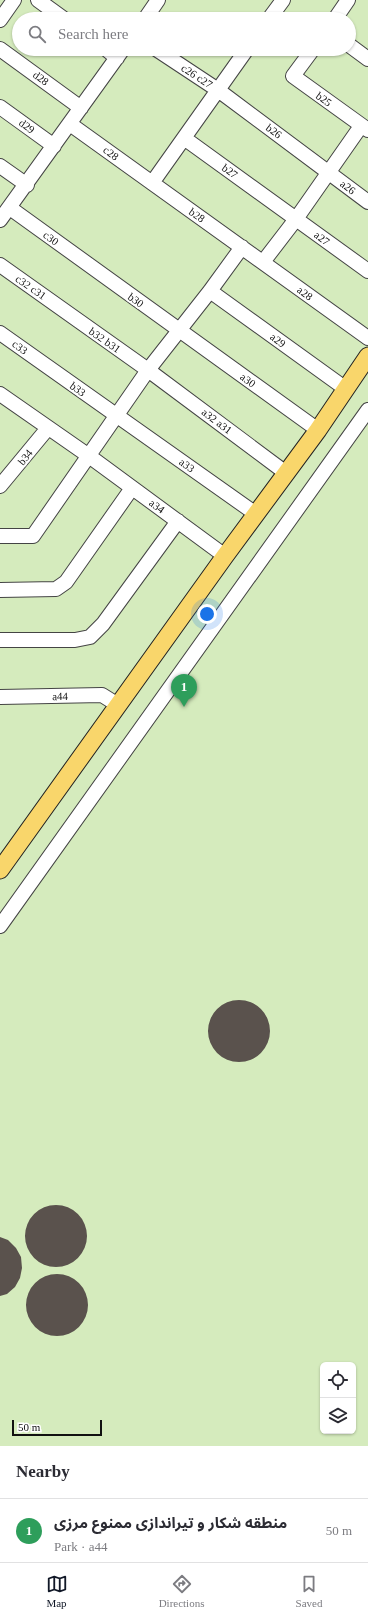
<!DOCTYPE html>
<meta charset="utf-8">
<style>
:root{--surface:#fff;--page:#f2f2f3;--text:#2b2b33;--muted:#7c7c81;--line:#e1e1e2;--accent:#111827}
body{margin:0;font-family:"Times New Roman","Noto Sans Arabic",serif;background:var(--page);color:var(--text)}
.controls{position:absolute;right:12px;bottom:12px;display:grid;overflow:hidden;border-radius:6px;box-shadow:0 1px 3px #0004}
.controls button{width:36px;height:36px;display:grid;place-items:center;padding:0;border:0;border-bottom:1px solid var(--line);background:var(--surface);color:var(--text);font:20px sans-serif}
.scale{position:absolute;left:12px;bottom:10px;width:90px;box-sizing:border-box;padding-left:4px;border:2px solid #111;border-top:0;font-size:11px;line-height:14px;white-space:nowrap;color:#111;-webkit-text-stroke:3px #fff;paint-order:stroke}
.you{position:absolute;left:207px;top:614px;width:14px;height:14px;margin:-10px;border:3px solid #fff;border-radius:50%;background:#1a73e8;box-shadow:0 0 0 6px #1a73e833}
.badge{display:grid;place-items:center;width:26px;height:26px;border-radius:50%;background:var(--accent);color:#fff;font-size:13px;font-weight:700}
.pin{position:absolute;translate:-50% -33px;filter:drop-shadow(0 1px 2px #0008)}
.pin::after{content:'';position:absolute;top:21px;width:14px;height:12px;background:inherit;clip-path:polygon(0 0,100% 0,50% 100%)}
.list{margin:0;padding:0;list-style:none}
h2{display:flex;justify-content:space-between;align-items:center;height:52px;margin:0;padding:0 16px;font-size:17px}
h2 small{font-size:13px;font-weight:400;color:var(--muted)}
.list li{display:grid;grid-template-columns:26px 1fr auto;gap:12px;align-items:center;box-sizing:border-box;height:64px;padding:0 16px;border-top:1px solid var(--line)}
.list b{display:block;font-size:15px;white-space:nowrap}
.list p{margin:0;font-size:13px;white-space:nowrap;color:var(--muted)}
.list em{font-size:13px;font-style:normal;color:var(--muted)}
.icon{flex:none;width:22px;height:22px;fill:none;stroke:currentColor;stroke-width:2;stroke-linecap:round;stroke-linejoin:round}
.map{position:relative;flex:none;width:368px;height:1446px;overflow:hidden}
.search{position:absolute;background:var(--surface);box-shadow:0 1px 3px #0004;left:12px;right:12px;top:12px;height:44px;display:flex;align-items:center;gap:10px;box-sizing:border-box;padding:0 14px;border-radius:22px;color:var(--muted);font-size:15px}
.sheet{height:116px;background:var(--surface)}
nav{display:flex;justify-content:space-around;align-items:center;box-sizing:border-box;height:56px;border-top:1px solid var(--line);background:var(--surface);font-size:11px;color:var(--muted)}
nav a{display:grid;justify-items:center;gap:2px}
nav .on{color:var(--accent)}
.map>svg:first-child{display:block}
</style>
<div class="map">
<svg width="368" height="1446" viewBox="0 0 368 1446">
<rect width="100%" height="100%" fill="#fffdf5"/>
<!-- green -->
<path fill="#d5ebbd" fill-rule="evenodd" d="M0 0H368V1446H0ZM19 19H349V49H19ZM323 1365H353V1431H323Z"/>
<!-- building -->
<path fill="#5a524d" d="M208 1031a31 31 0 1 1 62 0a31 31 0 1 1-62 0Z
M25 1236a31 31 0 1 1 62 0a31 31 0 1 1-62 0Z
M0 1237 8 1240 16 1248 21 1257 22 1268 20 1278 15 1287 7 1294 0 1296Z
M26 1305a31 31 0 1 1 62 0a31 31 0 1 1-62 0Z"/>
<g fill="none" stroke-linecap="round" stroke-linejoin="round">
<defs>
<path id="minor" d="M38 0 64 19
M145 19 158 0
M269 19 283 0
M335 19 348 0
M0 20 14 0
M349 45 368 59
M0 49 81 108
M106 49 117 58
M156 49 218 90 368 202
M313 49 293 76 368 130
M0 107 54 146
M70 124 368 338
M184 138 368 271
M0 166 27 185
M152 183 247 49
M10 208 318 430
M0 220 123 49
M263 262 296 219 361 126
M0 265 148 370 286 473
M210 291 346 389
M0 333 256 514
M0 394 89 456 225 556
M0 486 48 428
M0 536H33L148 370 210 291 242 247
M0 590 56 589 66 582 132 488
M0 640H75L90 637 103 624 178 521
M0 697 102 695 118 705
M0 926 368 410"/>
<path id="major" d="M0 870 225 556 318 430 368 356"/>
</defs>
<!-- minor casing -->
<use href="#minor" stroke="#444" stroke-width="16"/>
<!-- major casing -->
<use href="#major" stroke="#222" stroke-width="19"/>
<!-- minor -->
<use href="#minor" stroke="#fff" stroke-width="14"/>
<!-- major -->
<use href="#major" stroke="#f9d66b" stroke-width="17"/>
</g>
<g text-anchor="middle" stroke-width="4" stroke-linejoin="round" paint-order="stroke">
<!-- street labels -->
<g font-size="11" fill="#111" stroke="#fff">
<text transform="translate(197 76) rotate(33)" y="4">c26 c27</text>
<text transform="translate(41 78) rotate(36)" y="4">d28</text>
<text transform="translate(324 99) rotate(36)" y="4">b25</text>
<text transform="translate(27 126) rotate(36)" y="4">d29</text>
<text transform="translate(274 131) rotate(37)" y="4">b26</text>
<text transform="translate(111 153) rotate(36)" y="4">c28</text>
<text transform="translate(230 171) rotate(36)" y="4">b27</text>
<text transform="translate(348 187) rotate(37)" y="4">a26</text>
<text transform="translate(197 215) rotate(35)" y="4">b28</text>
<text transform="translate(51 238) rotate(36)" y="4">c30</text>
<text transform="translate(322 238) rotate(36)" y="4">a27</text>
<text transform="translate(31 287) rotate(35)" y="4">c32 c31</text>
<text transform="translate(305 293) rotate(36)" y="4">a28</text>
<text transform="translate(136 300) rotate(36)" y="4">b30</text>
<text transform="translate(105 340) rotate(35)" y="4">b32 b31</text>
<text transform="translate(278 340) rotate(36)" y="4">a29</text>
<text transform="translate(20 347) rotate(36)" y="4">c33</text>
<text transform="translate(248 380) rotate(36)" y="4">a30</text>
<text transform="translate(78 389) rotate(36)" y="4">b33</text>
<text transform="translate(217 421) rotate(37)" y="4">a32 a31</text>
<text transform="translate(25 457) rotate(-51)" y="4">b34</text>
<text transform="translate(187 465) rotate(35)" y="4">a33</text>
<text transform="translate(157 506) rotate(36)" y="4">a34</text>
<text transform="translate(60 696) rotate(-1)" y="4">a44</text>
</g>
</g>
</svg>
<div class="controls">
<button><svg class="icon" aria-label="locate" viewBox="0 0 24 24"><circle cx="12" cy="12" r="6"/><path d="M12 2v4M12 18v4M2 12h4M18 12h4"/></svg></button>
<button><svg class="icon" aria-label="layers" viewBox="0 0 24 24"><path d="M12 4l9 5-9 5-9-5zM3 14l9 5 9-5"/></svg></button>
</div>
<div class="scale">50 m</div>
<div class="you"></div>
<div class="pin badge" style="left:184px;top:707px;background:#2e9e5b">1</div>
<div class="search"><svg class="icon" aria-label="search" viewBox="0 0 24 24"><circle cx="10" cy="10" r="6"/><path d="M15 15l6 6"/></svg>Search here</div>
</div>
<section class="sheet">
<h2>Nearby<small></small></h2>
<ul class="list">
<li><span class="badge" style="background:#2e9e5b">1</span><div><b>منطقه شکار و تیراندازی ممنوع مرزی</b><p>Park · a44</p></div><em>50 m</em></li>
</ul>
</section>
<nav>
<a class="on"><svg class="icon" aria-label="map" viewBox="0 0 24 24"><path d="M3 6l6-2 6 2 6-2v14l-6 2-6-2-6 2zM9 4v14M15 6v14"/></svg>Map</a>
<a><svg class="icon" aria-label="directions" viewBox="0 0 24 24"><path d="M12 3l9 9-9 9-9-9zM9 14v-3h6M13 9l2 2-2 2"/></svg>Directions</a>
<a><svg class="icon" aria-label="saved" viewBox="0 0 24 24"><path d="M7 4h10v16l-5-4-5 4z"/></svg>Saved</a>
</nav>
